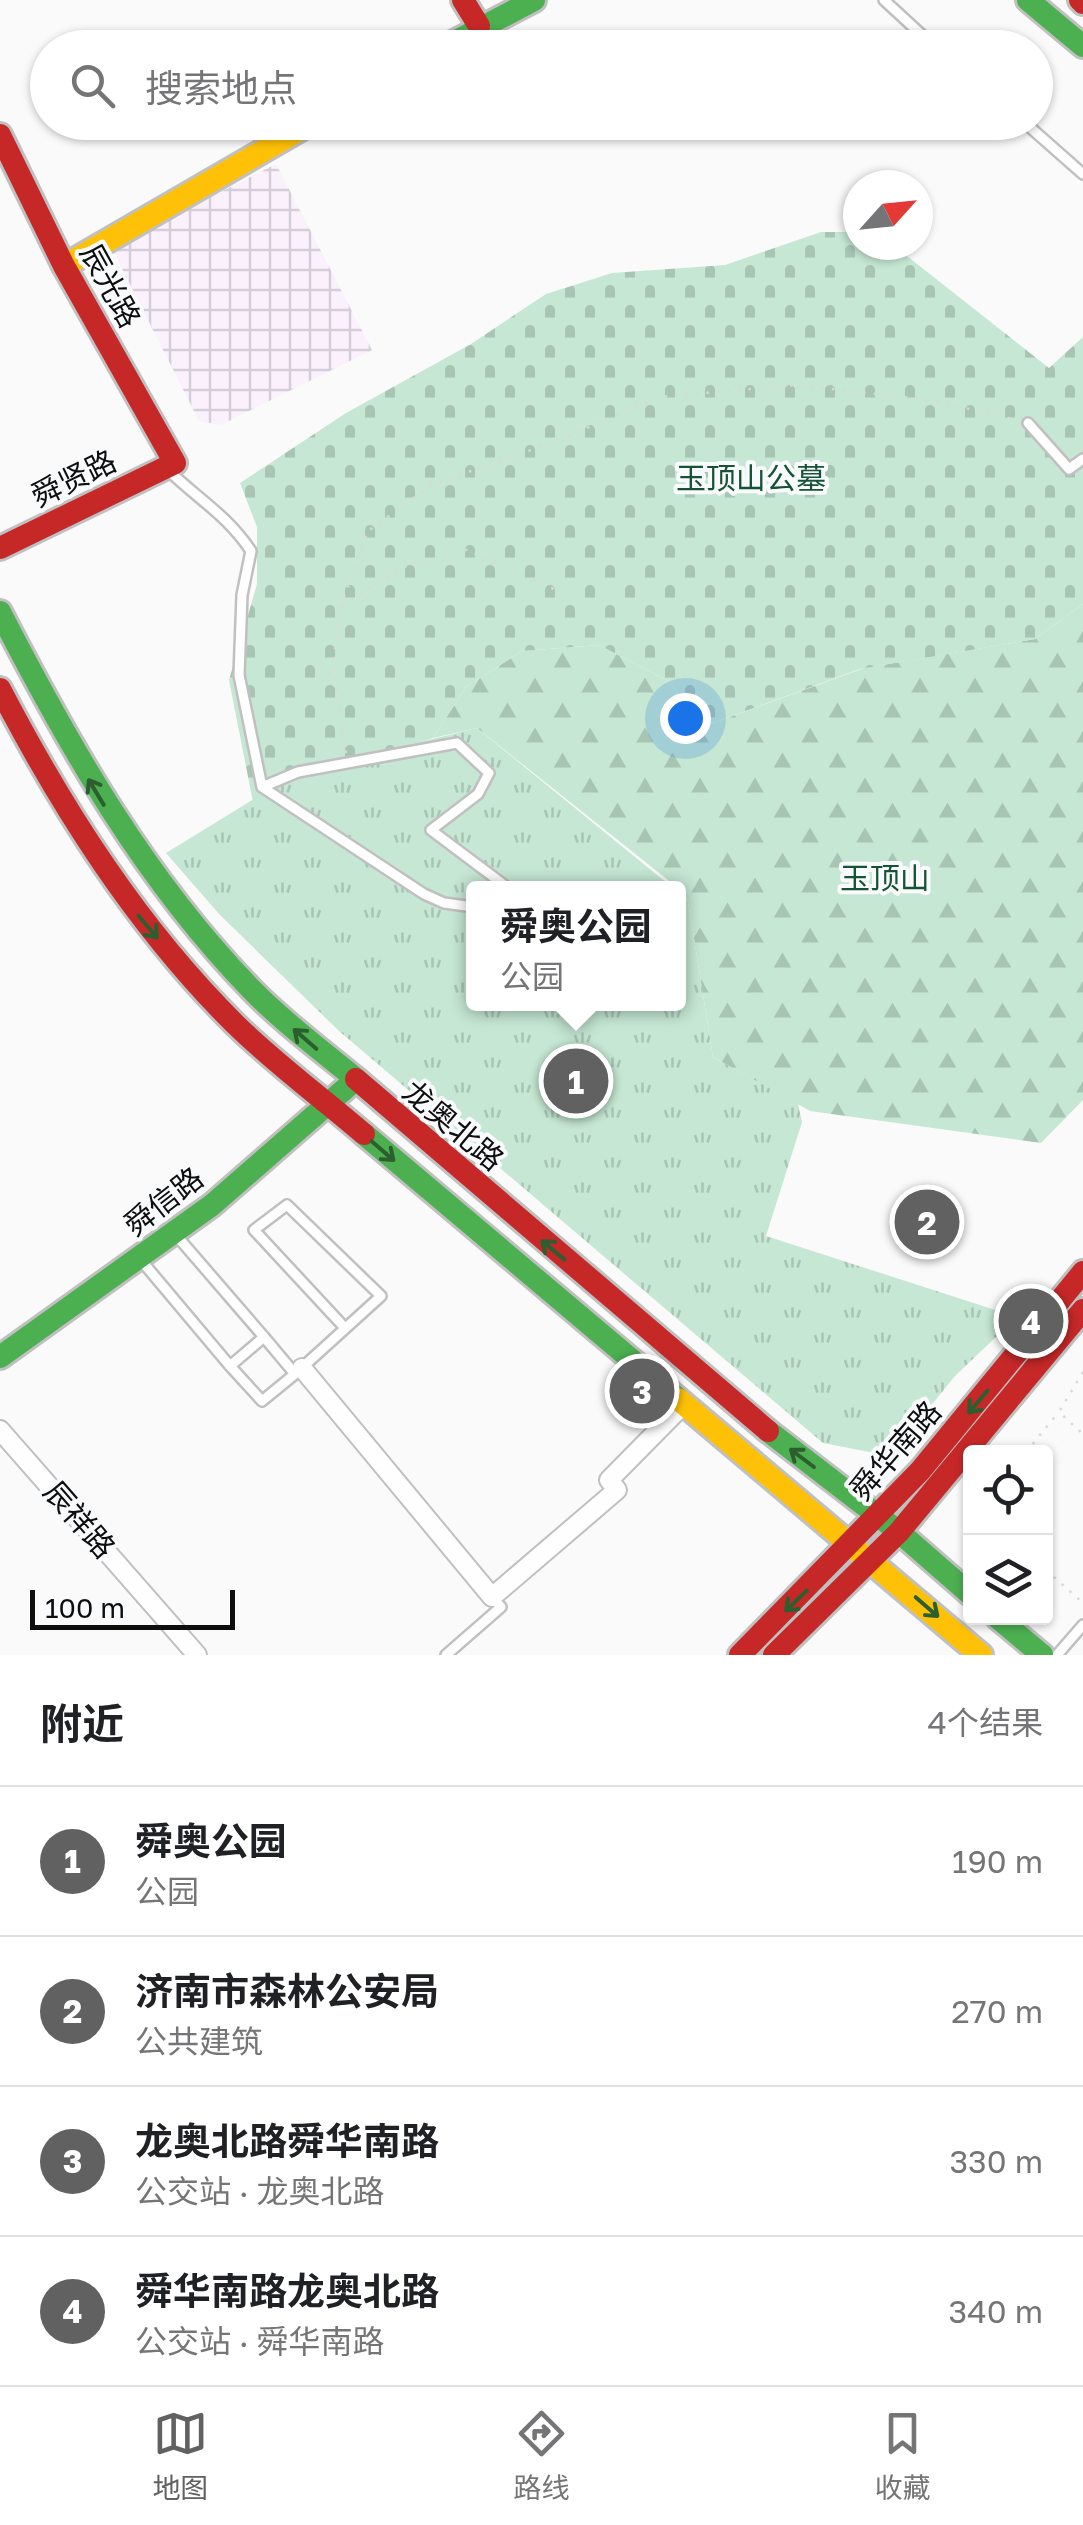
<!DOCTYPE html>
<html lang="zh">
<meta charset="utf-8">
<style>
:root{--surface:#fff;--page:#f6f6f6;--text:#202124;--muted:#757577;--line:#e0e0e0;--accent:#616162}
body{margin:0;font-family:"Golos Text","Noto Sans SC",sans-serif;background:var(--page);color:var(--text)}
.controls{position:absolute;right:30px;bottom:30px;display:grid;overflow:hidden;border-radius:10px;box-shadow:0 2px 8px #0004}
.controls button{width:90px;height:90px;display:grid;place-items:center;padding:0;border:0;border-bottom:2px solid var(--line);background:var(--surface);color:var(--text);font:50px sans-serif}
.compass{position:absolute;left:843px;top:170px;width:90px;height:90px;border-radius:50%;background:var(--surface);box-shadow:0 2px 8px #0004;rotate:63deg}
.scale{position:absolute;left:30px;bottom:25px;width:205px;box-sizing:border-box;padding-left:10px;border:5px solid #0e0e0f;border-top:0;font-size:28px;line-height:35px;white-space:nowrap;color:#0e0e0f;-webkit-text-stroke:8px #f9fafc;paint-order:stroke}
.you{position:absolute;left:685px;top:718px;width:35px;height:35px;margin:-25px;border:8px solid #fff;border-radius:50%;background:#1a73e8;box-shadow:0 0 0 15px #1a73e833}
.badge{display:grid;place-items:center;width:65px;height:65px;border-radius:50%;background:var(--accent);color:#fff;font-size:32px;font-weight:700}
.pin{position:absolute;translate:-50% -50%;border:5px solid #fff;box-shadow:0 2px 10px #0006}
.popup{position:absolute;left:466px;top:881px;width:220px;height:130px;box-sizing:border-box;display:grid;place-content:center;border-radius:10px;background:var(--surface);filter:drop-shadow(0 2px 8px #0005);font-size:32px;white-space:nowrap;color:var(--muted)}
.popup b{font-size:38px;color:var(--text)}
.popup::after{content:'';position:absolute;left:50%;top:100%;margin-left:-20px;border:20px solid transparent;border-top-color:var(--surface)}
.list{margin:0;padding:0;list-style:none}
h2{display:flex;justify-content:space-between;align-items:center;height:130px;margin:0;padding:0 40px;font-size:42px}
h2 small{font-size:32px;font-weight:400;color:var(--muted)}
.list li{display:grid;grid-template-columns:65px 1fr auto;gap:30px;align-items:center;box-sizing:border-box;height:150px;padding:0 40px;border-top:2px solid var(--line)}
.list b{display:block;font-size:38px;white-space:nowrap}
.list p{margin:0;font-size:32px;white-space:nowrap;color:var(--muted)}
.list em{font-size:32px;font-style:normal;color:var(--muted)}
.icon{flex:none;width:55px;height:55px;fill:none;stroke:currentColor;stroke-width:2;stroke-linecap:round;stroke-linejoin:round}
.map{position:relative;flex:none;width:1083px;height:1655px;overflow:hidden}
.search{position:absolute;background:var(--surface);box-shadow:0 2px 8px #0004;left:30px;right:30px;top:30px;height:110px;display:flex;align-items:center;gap:25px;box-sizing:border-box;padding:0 35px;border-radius:55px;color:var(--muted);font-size:38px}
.sheet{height:730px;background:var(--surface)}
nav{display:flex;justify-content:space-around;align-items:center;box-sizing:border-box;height:140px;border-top:2px solid var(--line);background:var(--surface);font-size:28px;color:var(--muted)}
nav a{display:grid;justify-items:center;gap:5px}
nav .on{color:var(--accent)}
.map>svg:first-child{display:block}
</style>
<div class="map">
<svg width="1083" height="1655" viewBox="0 0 1083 1655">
<defs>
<pattern id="industrial-grid" width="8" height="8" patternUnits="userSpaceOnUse" patternTransform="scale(2.5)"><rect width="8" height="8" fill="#faf1fc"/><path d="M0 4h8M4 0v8" fill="none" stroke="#d5cdd7"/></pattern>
<pattern id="forest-firs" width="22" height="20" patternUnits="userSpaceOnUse" patternTransform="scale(2.5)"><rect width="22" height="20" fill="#c5e7d3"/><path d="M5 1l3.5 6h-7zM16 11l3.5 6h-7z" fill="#a8c5b4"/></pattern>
<pattern id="cemetery-stones" width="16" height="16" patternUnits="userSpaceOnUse" patternTransform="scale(2.5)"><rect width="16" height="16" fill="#c5e7d3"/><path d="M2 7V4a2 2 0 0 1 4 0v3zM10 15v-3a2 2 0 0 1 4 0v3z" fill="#a8c5b4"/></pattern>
<pattern id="park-tufts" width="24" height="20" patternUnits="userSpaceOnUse" patternTransform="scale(2.5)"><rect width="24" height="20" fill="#c5e7d3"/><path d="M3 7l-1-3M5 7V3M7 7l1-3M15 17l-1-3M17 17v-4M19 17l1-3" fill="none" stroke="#a8c5b4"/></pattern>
</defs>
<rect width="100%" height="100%" fill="#fafafb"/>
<!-- industrial -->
<path fill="url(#industrial-grid)" d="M276 164 372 350 221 425 199 421 111 247Z"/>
<!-- forest -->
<path fill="url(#forest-firs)" d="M1083 604V1100L1041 1143 810 1111 713 1057 688 901 678 888 477 728 433 738 466 687 522 651 599 645 670 682 702 727 864 668 1035 639Z"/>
<!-- cemetery -->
<path fill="url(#cemetery-stones)" d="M821 232H858V245H893L1049 368 1083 337V604L1035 639 860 669 702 727 670 682 599 645 522 651 466 687 433 738 253 802 229 680 257 584V527L240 483 346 413 471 344 546 294 612 273 725 265Z"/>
<!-- park -->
<path fill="url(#park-tufts)" d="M477 728 673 888H474V1004H678L679 893 688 901 713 1057 798 1104 802 1122 766 1236 1017 1317 955 1376 890 1456 823 1443 339 1031 219 914 166 853 298 772Z"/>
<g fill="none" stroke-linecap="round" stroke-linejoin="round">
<defs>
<path id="lane" d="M884 0 936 48
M1024 122 1083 174
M1028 423 1069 469 1083 459
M168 470C198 499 227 515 251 551L242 595 239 675 262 787 424 894 444 903 474 907
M262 787 298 772 457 743 489 773 478 794 431 830 508 888
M140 1259 230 1366 264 1337 176 1235
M230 1366 262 1401 295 1374 264 1337
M295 1374 381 1296 287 1205 254 1230 345 1328
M446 1655 501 1607 492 1597
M1057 1655 1083 1625"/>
<path id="street" d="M302 1368 492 1597 617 1490 609 1480 682 1406
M0 1430 197 1655"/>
<path id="fast" d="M1028 0 1083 46
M443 48 534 0
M0 612C70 748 145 880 252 990 283 1022 321 1050 356 1079
M364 1134 678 1399
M0 1357 212 1205 354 1081
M768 1431 899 1532 970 1594
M998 1618 1042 1655"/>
<path id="slow" d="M64 266 313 122
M678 1399 981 1655"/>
<path id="jam" d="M463 0 479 26
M1080 0 1083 3
M0 135 64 266 175 463 0 548
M0 689C63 810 138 928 236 1025 276 1064 322 1098 364 1134
M356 1079 768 1431
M740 1655 920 1471 1083 1272
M774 1655 899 1532 1083 1310"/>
</defs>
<!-- lane casing -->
<use href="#lane" stroke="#c0c0c1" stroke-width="14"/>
<!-- street casing -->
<use href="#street" stroke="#c0c0c1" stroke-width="22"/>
<!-- fast casing -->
<use href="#fast" stroke="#c0c0c1" stroke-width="28"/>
<!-- slow casing -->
<use href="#slow" stroke="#c0c0c1" stroke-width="28"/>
<!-- jam casing -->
<use href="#jam" stroke="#c0c0c1" stroke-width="28"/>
<!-- path -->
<path stroke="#d9d9da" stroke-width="2.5" stroke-dasharray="2.5 8" stroke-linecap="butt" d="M342 605 403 567 464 549 558 591
M346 753 333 664 341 606 367 532 431 485 554 442 659 397 795 385 931 400 1017 420
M1083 1372 1059 1412 1083 1434
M1026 1452 1058 1413
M1046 1570 1083 1603"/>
<!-- lane -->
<use href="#lane" stroke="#fefefe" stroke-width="9"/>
<!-- street -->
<use href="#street" stroke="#fefefe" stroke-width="18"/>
<!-- fast -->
<use href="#fast" stroke="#4caf50" stroke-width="22"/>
<!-- slow -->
<use href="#slow" stroke="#ffc107" stroke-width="22"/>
<!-- jam -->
<use href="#jam" stroke="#c62828" stroke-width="22"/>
</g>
<!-- one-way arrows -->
<defs><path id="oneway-shaft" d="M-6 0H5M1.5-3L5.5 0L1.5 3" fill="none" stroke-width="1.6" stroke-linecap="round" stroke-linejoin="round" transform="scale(2.5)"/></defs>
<g stroke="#2d5e30">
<use href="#oneway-shaft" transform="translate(96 792) rotate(-121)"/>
<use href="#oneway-shaft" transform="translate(148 927) rotate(50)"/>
<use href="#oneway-shaft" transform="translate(305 1039) rotate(-139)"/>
<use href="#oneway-shaft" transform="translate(383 1151) rotate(41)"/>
<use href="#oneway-shaft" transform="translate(553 1250) rotate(-140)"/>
<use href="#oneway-shaft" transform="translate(978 1402) rotate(130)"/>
<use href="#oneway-shaft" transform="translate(802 1458) rotate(-143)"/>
<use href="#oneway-shaft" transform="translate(796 1601) rotate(136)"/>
<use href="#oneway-shaft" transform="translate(927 1607) rotate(41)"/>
</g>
<g text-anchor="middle" stroke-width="8" stroke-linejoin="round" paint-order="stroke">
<!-- street labels -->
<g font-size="30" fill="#0e0e0f" stroke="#f9fafc">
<text transform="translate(110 286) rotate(61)" y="10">辰光路</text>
<text transform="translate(74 479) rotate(-26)" y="10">舜贤路</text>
<text transform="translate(453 1126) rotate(40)" y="10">龙奥北路</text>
<text transform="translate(164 1202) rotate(-38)" y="10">舜信路</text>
<text transform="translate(896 1451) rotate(-49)" y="10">舜华南路</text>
<text transform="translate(79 1520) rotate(49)" y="10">辰祥路</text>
</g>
<!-- park labels -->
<g font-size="30" fill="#165336" stroke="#f9fafc">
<text x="751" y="489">玉顶山公墓</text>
<text x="885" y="889">玉顶山</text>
</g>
</g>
</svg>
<div class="controls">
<button><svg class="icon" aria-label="locate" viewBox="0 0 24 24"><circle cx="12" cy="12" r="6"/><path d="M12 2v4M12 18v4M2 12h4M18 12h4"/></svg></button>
<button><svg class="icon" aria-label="layers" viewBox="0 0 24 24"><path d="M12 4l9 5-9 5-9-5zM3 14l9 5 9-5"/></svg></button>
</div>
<svg class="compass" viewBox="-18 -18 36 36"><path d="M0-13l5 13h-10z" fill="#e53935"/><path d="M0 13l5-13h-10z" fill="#757577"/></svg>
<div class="scale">100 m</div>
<div class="you"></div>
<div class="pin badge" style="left:576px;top:1081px">1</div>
<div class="popup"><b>舜奥公园</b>公园</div>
<div class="pin badge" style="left:927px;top:1222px">2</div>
<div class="pin badge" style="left:642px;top:1391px">3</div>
<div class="pin badge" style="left:1031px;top:1321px">4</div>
<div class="search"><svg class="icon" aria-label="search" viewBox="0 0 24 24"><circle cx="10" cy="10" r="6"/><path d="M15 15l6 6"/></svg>搜索地点</div>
</div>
<section class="sheet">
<h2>附近<small>4个结果</small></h2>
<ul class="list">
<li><span class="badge">1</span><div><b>舜奥公园</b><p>公园</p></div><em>190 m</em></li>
<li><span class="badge">2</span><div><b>济南市森林公安局</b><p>公共建筑</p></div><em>270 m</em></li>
<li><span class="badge">3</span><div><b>龙奥北路舜华南路</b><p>公交站 · 龙奥北路</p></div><em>330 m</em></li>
<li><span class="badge">4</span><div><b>舜华南路龙奥北路</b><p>公交站 · 舜华南路</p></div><em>340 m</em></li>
</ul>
</section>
<nav>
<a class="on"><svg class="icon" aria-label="map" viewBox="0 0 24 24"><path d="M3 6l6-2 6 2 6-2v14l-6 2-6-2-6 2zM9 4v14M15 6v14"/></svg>地图</a>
<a><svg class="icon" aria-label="directions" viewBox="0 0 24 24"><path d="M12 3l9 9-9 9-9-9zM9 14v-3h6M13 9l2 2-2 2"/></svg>路线</a>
<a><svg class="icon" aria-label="saved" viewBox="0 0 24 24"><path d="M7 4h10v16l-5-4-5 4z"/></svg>收藏</a>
</nav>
